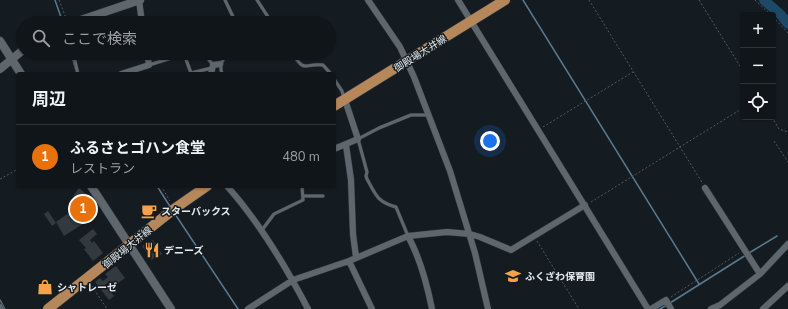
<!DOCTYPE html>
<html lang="ja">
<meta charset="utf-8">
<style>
:root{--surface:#101519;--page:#191e22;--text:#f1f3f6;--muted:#9c9fa2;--line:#303438;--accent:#0b8043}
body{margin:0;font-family:"Nunito Sans","Noto Sans JP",sans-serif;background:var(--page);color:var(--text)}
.controls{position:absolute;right:12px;top:12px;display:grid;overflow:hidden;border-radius:4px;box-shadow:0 1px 3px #0004}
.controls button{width:36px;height:36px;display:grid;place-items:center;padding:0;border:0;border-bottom:1px solid var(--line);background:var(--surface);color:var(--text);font:20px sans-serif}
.you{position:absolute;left:490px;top:141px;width:14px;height:14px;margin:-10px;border:3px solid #fff;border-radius:50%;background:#1a73e8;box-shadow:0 0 0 6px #1a73e833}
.badge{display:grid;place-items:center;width:26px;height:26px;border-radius:50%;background:var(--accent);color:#fff;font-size:13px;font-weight:700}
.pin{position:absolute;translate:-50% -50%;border:2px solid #fff;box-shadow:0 1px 4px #0006}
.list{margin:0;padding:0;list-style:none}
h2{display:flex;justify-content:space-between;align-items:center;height:52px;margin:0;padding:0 16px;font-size:17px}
h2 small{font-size:13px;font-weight:400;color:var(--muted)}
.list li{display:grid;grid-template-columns:26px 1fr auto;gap:12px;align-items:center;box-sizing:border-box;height:64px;padding:0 16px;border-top:1px solid var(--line)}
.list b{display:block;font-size:15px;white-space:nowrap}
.list p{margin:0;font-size:13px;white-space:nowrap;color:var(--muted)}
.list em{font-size:13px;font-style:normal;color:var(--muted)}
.icon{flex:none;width:22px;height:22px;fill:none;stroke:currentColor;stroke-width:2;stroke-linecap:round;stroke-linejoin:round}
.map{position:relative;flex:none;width:788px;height:309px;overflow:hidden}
.search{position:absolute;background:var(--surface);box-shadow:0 1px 3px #0004;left:16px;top:16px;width:320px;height:44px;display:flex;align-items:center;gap:10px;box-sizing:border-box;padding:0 14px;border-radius:22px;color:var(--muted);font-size:15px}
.panel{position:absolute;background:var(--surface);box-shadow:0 1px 3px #0004;left:16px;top:72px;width:320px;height:116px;border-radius:4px}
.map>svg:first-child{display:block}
</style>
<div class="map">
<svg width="788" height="309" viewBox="0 0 788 309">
<rect width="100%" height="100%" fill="#151c21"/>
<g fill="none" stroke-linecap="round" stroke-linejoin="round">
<!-- stream -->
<path stroke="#59798f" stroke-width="1.5" d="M55 0 63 23
M523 0 699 284
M71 53 77 74
M157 186 171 208
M175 214 238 309
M749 253 777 236
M0 300 5 309
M670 303 746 255
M660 309 667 305"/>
<!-- river -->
<path stroke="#1d4866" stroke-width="10" d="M764 0 781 15 788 24"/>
</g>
<!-- building -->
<path fill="#323a40" d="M79 188 87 195 81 203 73 196Z
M84 202 94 217 64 236 56 222Z
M48 211 56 223 52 226 44 214Z
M93 229 97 234 90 240 92 243 94 241 103 253 93 261 84 249 86 248 79 240Z
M153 240 162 254 151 260 142 246Z
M116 266 125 278 114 286 110 281 105 285 114 296 109 300 95 282 100 278 103 281 108 277 105 274Z"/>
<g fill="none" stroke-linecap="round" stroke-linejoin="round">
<defs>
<path id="service" d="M225 0 236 23
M257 0 272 23
M73 53 78 74
M292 53C306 74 303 63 323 65L331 74
M207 57 213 65
M149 65 184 54 191 73 212 68
M222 74C219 65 222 59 229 53
M334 79 342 91 344 98
M303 196H323
M262 230 274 214 303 200 302 186
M408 236 396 207C377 202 376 195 367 179L366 176 367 172 358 139 379 128 411 115H428"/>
<path id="minor" d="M139 0 142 23
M368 0 400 47 414 77 450 171 475 253 488 309
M458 0 648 309
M121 74 149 65 147 53
M211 74 213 65 220 64
M346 145 351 180 353 234 356 257
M334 149 358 139 345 100
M227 186C260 223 285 265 308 309
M705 188 760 274
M408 236C420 258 427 284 432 309
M349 261 372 309
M0 307 1 309
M248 309 293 280 349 261 408 236 447 232 470 234 480 237 511 250 585 205
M651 309 666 300 671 309
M711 309 720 305 760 274 788 244
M763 309 788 286"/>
<path id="tertiary" d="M72 23 140 0
M0 41 21 74
M0 69 23 50
M91 186 171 309"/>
<path id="primary" d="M334 106 505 0
M48 309 174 209 207 186"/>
</defs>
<!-- service casing -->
<use href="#service" stroke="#35383d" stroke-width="4"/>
<!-- minor casing -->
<use href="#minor" stroke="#35383d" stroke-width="7"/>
<!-- tertiary casing -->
<use href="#tertiary" stroke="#35383d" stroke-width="9"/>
<!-- primary casing -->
<use href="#primary" stroke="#35383d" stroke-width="11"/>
<!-- path -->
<path stroke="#545a5f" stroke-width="1" stroke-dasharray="2 2" stroke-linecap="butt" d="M59 0 66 18
M589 0 703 184
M699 0 743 71
M755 0 771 15
M773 17 788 33
M772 117 779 129 788 132
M543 127 633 72
M774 141 788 162
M0 179 18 169
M161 186 170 201
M591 202 743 108
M537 241 579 309
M92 286 107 309
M671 297 739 253"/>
<!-- service -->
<use href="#service" stroke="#5f676e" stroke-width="3"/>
<!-- minor -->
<use href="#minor" stroke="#5f676e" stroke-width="6"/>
<!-- tertiary -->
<use href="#tertiary" stroke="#5f676e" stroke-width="8"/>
<!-- primary -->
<use href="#primary" stroke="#b5875a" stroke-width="10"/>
</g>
<!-- icons -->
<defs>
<symbol id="cafe-bare" viewBox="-9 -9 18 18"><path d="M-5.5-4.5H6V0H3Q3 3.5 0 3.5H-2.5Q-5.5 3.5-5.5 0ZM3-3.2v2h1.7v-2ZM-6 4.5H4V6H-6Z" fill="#f7a149" stroke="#151c21" stroke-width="2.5" paint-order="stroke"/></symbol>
<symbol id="restaurant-bare" viewBox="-9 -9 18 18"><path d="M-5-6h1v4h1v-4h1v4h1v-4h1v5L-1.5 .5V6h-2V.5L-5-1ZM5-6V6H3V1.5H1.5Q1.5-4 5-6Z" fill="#f7a149" stroke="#151c21" stroke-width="2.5" paint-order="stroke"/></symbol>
<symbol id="school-bare" viewBox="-9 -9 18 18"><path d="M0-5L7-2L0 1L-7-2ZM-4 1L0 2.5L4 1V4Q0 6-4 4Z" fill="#f7a149" stroke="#151c21" stroke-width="2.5" paint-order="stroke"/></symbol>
<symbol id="shop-bare" viewBox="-9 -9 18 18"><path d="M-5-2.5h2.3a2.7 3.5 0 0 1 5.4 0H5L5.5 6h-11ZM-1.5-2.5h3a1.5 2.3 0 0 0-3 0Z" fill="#f7a149" stroke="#151c21" stroke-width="2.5" paint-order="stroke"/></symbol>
</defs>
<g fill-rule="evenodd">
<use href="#cafe-bare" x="138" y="200" width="22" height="22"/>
<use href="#restaurant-bare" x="141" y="239" width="22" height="22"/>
<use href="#school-bare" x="502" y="265" width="22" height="22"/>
<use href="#shop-bare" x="34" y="276" width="22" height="22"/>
</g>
<g text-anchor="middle" stroke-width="3" stroke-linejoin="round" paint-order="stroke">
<!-- street labels -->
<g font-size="10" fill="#e5eaee" stroke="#151c21">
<text transform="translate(420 53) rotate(-32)" y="4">御殿場大井線</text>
<text transform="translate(127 247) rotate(-39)" y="4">御殿場大井線</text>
</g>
<!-- poi labels -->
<g font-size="10" font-weight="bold" fill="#e5eaee" stroke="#151c21" text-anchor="start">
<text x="161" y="215">スターバックス</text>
<text x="164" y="254">デニーズ</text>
<text x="525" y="280">ふくざわ保育園</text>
<text x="57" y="291">シャトレーゼ</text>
</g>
</g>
</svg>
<div class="controls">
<button>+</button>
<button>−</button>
<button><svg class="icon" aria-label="locate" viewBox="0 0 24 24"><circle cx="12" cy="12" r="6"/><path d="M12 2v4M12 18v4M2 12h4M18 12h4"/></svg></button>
</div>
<div class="you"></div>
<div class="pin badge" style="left:83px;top:209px;background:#e8710a">1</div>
<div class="search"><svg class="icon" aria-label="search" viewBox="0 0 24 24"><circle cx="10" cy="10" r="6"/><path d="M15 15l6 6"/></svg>ここで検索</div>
<section class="panel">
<h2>周辺<small></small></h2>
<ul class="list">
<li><span class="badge" style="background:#e8710a">1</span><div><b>ふるさとゴハン食堂</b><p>レストラン</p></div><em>480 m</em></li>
</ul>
</section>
</div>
